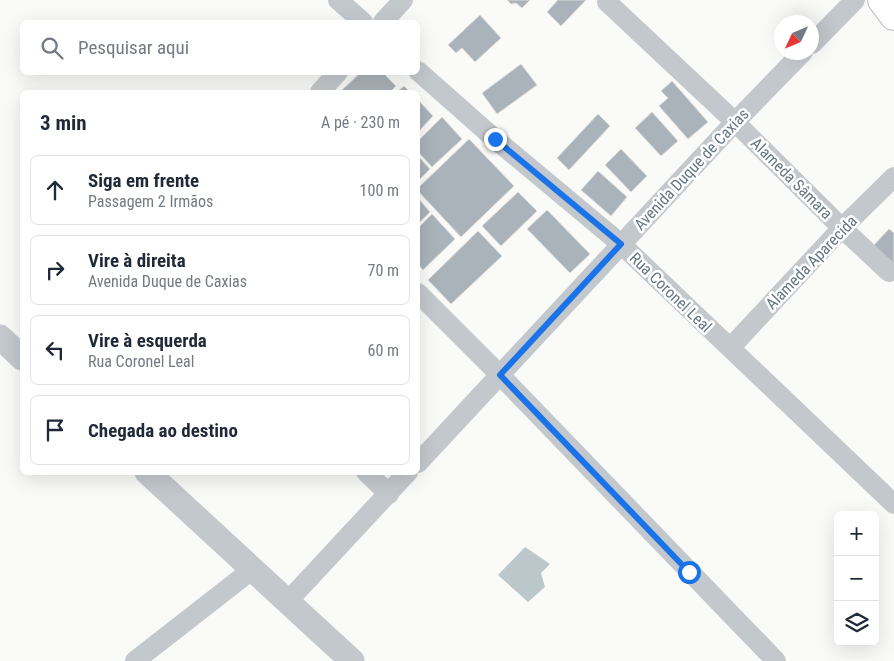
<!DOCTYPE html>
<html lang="pt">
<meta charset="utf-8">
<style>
:root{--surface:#fff;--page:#f2f2f3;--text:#1f2937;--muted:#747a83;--line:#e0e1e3}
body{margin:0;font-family:"Roboto Condensed",sans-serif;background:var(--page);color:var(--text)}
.controls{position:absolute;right:15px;bottom:15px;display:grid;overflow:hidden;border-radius:8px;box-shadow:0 5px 20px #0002}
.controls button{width:45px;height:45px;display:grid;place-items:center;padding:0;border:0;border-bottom:1px solid var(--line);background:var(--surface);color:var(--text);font:25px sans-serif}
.compass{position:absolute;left:774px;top:15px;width:45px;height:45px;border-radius:50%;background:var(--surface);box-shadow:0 5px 20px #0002;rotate:226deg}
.stop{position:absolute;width:15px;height:15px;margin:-11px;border:4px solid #1a73e8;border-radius:50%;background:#fff}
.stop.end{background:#1a73e8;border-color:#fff;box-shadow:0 1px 5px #0008}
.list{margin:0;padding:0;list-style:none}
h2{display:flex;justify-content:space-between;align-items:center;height:65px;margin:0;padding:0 20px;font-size:21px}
h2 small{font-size:16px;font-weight:400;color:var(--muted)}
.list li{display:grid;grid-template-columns:32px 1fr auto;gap:15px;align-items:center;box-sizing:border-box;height:70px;margin:0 10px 10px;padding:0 10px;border:1px solid var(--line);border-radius:8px}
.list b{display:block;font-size:19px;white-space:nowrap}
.list p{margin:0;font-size:16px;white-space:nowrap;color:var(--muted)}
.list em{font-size:16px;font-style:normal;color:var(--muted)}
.icon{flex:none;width:28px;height:28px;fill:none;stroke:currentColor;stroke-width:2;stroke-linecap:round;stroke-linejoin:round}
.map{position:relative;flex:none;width:894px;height:661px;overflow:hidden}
.search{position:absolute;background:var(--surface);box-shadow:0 5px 20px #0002;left:20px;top:20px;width:400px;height:55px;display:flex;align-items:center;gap:12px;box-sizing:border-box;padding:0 18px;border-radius:8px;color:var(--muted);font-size:19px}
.panel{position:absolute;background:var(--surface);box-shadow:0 5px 20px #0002;left:20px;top:90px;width:400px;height:385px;border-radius:8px}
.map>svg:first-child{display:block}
</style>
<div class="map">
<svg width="894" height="661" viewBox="0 0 894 661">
<rect width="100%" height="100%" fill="#fafaf8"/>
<!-- water -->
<path fill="#bbc7cb" d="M525 547 550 564 541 573 545 587 528 602 498 575Z"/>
<!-- building -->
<path fill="#aab3b9" stroke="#dcdcda" d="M507 0H530L522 8 516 3 511 4Z
M558 0H586L561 26 547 12Z
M480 15 501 38 475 62 462 48 456 53 448 45Z
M521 64 537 85 497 114 482 93Z
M361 72H382L396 86 390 92H340Z
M672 81 708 122 688 139 659 106 668 98 661 91Z
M404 86 410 92H397Z
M418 100 433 116 418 132Z
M652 112 678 141 661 156 635 128Z
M598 114 610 126 569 170 557 158Z
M442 117 462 139 432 167 418 152V141Z
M469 139 514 186 461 237 418 191V188Z
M621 149 647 176 631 192 605 165Z
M418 156 430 169 418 181Z
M598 171 627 197 611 216 581 190Z
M518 192 537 211 501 246 482 226Z
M418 198 430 212 418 224Z
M547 210 590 254 570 273 527 229Z
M432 214 455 239 423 270 418 264V228Z
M889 229 894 233V267L872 247Z
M478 231 502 256 451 304 428 280Z"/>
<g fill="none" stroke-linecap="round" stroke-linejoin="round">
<defs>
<path id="primary" d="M882 0 894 16"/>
</defs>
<!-- primary casing -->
<use href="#primary" stroke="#b5babe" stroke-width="30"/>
<!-- minor -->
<path stroke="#c3c8cc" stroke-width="20" d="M338 0 363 22
M607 2 735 122 842 228 889 272
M383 22 403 0
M812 44 855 0
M418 71 495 139 621 244 894 504
M320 92 338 72
M418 293 500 375 776 661
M730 348 842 228 894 177
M418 463 735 122 803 52
M366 472 389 494
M288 601 408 472
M135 661 253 569"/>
<!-- tertiary -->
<path stroke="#c3c8cc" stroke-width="25" d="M0 337 22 358
M147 472 352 661"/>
<!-- primary -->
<use href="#primary" stroke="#fff" stroke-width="28"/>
</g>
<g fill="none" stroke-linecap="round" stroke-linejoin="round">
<!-- route -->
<path stroke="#1a73e8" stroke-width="6" d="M495 139 621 244 500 375 689 572"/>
</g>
<g text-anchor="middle" stroke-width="5" stroke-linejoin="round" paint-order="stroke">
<!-- street labels -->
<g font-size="16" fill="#657683" stroke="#fff">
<text transform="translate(691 169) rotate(-47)" y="6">Avenida Duque de Caxias</text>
<text transform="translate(792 178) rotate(45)" y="6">Alameda Sâmara</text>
<text transform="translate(811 262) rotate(-46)" y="6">Alameda Aparecida</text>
<text transform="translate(671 292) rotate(44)" y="6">Rua Coronel Leal</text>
</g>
</g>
</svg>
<div class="controls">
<button>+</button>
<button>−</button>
<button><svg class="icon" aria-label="layers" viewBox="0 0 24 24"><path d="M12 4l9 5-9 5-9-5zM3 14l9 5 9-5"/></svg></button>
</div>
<svg class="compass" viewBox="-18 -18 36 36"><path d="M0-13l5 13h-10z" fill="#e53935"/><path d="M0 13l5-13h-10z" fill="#747a83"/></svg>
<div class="stop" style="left:689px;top:572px"></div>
<div class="stop end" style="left:495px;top:139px"></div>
<div class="search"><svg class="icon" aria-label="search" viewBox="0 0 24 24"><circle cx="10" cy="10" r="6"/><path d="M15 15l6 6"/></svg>Pesquisar aqui</div>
<section class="panel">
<h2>3 min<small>A pé · 230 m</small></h2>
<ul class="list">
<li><svg class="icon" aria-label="ahead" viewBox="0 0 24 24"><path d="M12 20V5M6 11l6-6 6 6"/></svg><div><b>Siga em frente</b><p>Passagem 2 Irmãos</p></div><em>100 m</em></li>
<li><svg class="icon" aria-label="right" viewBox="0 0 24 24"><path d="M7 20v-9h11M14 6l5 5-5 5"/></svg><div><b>Vire à direita</b><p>Avenida Duque de Caxias</p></div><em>70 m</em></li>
<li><svg class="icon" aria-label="left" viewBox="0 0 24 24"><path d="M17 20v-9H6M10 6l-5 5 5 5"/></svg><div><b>Vire à esquerda</b><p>Rua Coronel Leal</p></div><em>60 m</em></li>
<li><svg class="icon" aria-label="arrive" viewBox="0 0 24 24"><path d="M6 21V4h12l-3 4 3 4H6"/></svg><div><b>Chegada ao destino</b></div></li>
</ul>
</section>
</div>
